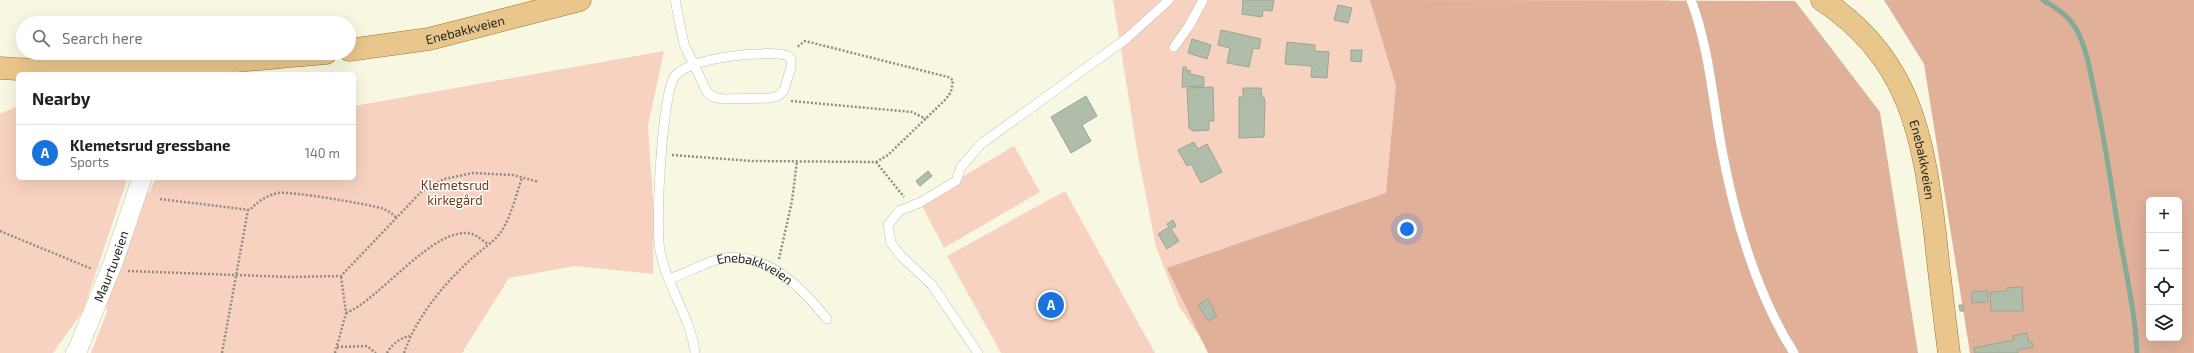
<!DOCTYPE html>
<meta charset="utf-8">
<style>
:root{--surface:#fff;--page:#f6f6f6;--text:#202124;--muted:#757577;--line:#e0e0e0;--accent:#1a73dc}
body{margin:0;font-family:"Exo 2",sans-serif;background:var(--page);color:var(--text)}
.controls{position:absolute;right:12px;bottom:12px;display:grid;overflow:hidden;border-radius:6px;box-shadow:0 4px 16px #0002}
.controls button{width:36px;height:36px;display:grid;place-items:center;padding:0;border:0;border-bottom:1px solid var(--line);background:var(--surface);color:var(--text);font:20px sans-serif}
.you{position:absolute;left:1407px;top:229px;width:14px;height:14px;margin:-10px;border:3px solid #fff;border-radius:50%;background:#1a73e8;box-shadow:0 0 0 6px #1a73e833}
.badge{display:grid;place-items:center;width:26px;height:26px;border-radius:50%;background:var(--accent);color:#fff;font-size:13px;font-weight:700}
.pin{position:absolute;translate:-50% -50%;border:2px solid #fff;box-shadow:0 1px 4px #0006}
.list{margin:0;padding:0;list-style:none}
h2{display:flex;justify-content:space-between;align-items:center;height:52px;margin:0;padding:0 16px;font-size:17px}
h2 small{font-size:13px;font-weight:400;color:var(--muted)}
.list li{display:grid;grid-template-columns:26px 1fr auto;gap:12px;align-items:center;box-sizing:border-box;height:56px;padding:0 16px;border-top:1px solid var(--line)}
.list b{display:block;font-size:15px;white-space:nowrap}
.list p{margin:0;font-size:13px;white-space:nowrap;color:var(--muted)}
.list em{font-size:13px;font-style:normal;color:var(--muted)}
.icon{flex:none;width:22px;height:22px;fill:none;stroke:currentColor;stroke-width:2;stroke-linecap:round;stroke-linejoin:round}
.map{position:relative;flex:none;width:2194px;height:353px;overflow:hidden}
.search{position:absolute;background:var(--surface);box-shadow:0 4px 16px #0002;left:16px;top:16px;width:340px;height:44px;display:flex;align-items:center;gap:10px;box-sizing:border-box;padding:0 14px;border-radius:22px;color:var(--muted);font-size:15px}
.panel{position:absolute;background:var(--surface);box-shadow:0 4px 16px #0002;left:16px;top:72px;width:340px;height:108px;border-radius:6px}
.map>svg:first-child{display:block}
</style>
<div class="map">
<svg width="2194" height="353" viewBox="0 0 2194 353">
<rect width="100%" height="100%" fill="#f8f8e2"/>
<!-- green -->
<path fill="#f8d2c0" d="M1113 0H1670L1210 353 1179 306 1156 247 1137 150Z
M664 51 648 126 654 214 653 274 575 266 509 278 462 353H91L107 312 105 298 144 193H149L156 178H354V106Z
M18 106V178H126L125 186 83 311 53 353H0V114Z
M1014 146 1040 192 944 248 920 202Z
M1065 191 1155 353H1001L947 256Z"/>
<!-- forest -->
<path fill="#e0b099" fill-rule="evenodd" d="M1370 0 1795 1 1880 112 1918 353H1208L1167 268 1386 193 1396 86Z
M1884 0H2194V353H1970L1924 64ZM2149 200H2179V338H2149Z"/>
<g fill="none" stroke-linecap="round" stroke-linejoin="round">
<!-- stream -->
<path stroke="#85ab98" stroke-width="5" d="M2043 0C2054 6 2068 16 2075 27 2086 46 2090 69 2094 90 2104 134 2110 178 2117 221 2124 265 2135 308 2137 353"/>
</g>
<!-- building -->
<path fill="#b0bdab" stroke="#98a594" d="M1243 0H1274L1272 11 1263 10 1262 17 1242 14Z
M1338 5 1352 8 1348 23 1334 20Z
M1221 30 1261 39 1259 49 1253 48 1249 67 1227 63 1230 48 1218 45Z
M1192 39 1211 45 1207 59 1188 53Z
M1287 42 1315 45V51L1329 52 1327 78 1311 77 1312 66 1285 64Z
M1351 50H1362L1361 62 1351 61Z
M1183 67H1186L1187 71 1190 70V74L1204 77V86L1182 87Z
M1213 87 1214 121H1209V130L1193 131 1189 128 1187 88Z
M1243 88H1261L1262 97H1264L1265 103 1264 137 1239 138V97H1243Z
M1086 96 1097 116 1082 125 1091 141 1071 153 1051 117Z
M1194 142 1198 149 1207 144 1222 172 1201 183 1191 164 1187 166 1178 150Z
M928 171 932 176 920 186 916 181Z
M1173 220 1176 226 1171 229 1179 241 1167 249 1158 234 1169 227 1167 224Z
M2022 287 2023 311H1991L1990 292 2007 291V288Z
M1987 291 1988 302 1972 303V292Z
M1208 299 1217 316 1208 321 1198 305Z
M1959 305H1963L1964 311H1960Z
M2027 333 2029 343 2032 342 2033 347 2017 350 2018 353H1975L1974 348 2014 340 2013 336Z"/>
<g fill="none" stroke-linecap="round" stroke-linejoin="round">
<defs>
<g id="service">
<path d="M675 0 684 44 707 92 713 97 722 99 770 98 778 96 784 90 791 67V60L788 56C768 49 688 58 675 76 662 92 655 227 660 250 666 286 691 317 695 353"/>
<path d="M1691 0C1708 45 1712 92 1720 139 1733 213 1754 290 1794 353"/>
<path d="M1174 47 1189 26 1203 0"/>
<path id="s1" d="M669 279C684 274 708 261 723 258 768 252 802 288 827 319"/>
<path d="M978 353 932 285 901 256 891 243 888 225 899 211 921 202 956 181 961 167 981 144 1126 39 1169 0"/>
</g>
<g id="minor">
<path id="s2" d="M75 353 78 349 113 263 142 178"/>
</g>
<g id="primary">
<path id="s3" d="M1822 0C1910 58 1923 135 1935 233 1939 273 1944 313 1949 353"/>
<path id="s4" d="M349 50 429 39 580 0"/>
<path d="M0 68C109 76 218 62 326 53"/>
</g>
</defs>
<!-- service casing -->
<use href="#service" stroke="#c1c1ad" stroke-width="10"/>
<!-- minor casing -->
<use href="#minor" stroke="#c1c1ad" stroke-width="20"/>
<!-- primary casing -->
<use href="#primary" stroke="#9c7632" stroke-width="23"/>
<!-- path -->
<path stroke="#8e8e80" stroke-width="2.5" stroke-dasharray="2 2" stroke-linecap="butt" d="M791 101 912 112 926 119
M672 155 752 161 876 162 888 155 946 99 951 92 953 80 948 77 805 41 797 47
M876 162 904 197
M160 199 250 210C258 201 266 196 278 193 292 191 366 204 381 208 388 210 392 214 397 218
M0 231 92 269
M779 259 792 201 797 161
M128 271 290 277 341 276 421 192 444 179 473 173 513 175 539 182
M346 313C381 299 435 224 472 234 478 236 483 241 488 244
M337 347 367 346 376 353
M222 353 248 210
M335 353 346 313 341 276
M387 353C391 345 401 337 410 336
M404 353C416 318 442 286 469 261 479 251 493 243 501 232 511 217 516 195 522 178"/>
<!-- service -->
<use href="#service" stroke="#fff" stroke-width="9"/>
<!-- minor -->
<use href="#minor" stroke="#fff" stroke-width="19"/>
<!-- primary -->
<use href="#primary" stroke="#e9c68b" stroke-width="22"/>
</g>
<g text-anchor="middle" stroke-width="3" stroke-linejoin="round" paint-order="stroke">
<!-- street labels -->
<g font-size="13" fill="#27271f" stroke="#fff">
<text dy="5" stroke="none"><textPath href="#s4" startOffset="118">Enebakkveien</textPath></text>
<text dy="5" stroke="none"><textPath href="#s3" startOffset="195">Enebakkveien</textPath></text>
<text dy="5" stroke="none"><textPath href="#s2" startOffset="94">Maurtuveien</textPath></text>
<text dy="5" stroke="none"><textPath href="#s1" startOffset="92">Enebakkveien</textPath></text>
</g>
<!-- park labels -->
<g font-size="13" fill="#733817" stroke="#fff">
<text x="455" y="190">Klemetsrud<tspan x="455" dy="15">kirkegård</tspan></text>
</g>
</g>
</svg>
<div class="controls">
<button>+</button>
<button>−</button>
<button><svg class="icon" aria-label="locate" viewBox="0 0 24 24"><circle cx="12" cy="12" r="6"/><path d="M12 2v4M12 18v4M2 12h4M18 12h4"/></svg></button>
<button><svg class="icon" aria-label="layers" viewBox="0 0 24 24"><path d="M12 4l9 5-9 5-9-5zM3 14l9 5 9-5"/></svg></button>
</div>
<div class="you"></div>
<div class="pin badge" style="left:1051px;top:305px">A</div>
<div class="search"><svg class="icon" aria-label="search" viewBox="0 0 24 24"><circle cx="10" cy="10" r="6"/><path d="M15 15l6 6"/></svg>Search here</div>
<section class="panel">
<h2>Nearby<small></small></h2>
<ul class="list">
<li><span class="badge">A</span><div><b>Klemetsrud gressbane</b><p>Sports</p></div><em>140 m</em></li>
</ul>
</section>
</div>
